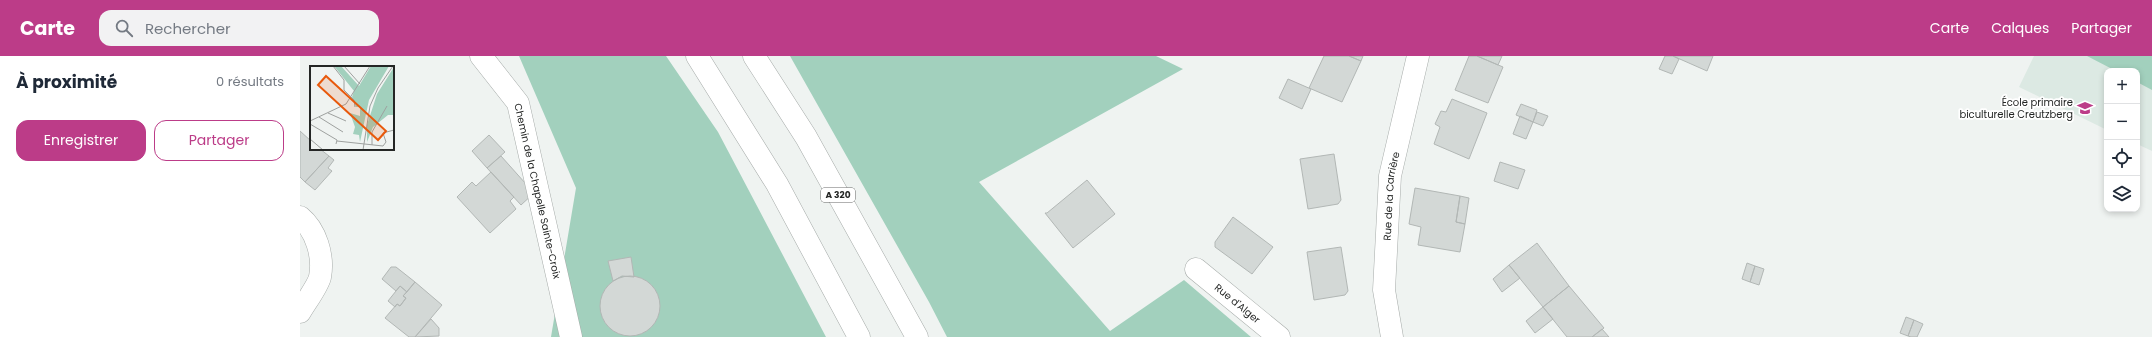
<!DOCTYPE html>
<html lang="fr">
<meta charset="utf-8">
<style>
:root{--surface:#fff;--page:#f2f2f3;--text:#1f2937;--muted:#747a83;--line:#e0e1e3;--accent:#bc3c88}
body{margin:0;font-family:Poppins,sans-serif;background:var(--page);color:var(--text)}
.controls{position:absolute;right:12px;top:12px;display:grid;overflow:hidden;border-radius:8px;box-shadow:0 2px 6px #0003}
.controls button{width:36px;height:36px;display:grid;place-items:center;padding:0;border:0;border-bottom:1px solid var(--line);background:var(--surface);color:var(--text);font:20px sans-serif}
.list{margin:0;padding:0;list-style:none}
h2{display:flex;justify-content:space-between;align-items:center;height:52px;margin:0;padding:0 16px;font-size:17px}
h2 small{font-size:13px;font-weight:400;color:var(--muted)}
.actions{display:flex;gap:8px;padding:12px 16px}
.actions a{flex:1;padding:9px 0;border:1px solid var(--accent);border-radius:12px;text-align:center;font-size:14px;color:var(--accent)}
.actions .main{background:var(--accent);color:#fff}
.icon{flex:none;width:22px;height:22px;fill:none;stroke:currentColor;stroke-width:2;stroke-linecap:round;stroke-linejoin:round}
.map{position:relative;flex:none;width:1852px;height:281px;overflow:hidden}
header{display:flex;align-items:center;gap:24px;box-sizing:border-box;height:56px;padding:0 20px;background:var(--accent);color:#fff}
header strong{font-size:19px}
nav{display:flex;gap:22px;margin-inline-start:auto;font-size:14px}
.search{width:280px;height:36px;background:var(--page);display:flex;align-items:center;gap:10px;box-sizing:border-box;padding:0 14px;border-radius:12px;color:var(--muted);font-size:15px}
main{display:flex}
aside{flex:1;background:var(--surface)}
.map>svg:first-child{display:block}
</style>
<header>
<strong>Carte</strong>
<div class="search"><svg class="icon" aria-label="search" viewBox="0 0 24 24"><circle cx="10" cy="10" r="6"/><path d="M15 15l6 6"/></svg>Rechercher</div>
<nav><a>Carte</a><a>Calques</a><a>Partager</a></nav>
</header>
<main>
<aside>
<h2>À proximité<small>0 résultats</small></h2>
<ul class="list">
</ul>
<div class="actions"><a class="main">Enregistrer</a><a>Partager</a></div>
</aside>
<div class="map">
<svg width="1852" height="281" viewBox="0 0 1852 281">
<rect width="100%" height="100%" fill="#eff3f1"/>
<!-- built -->
<path fill="#dce9e3" d="M1734 0H1852V95L1837 88V15H1807V74L1719 31Z"/>
<!-- green -->
<path fill="#a2d0bd" d="M219 0H366L418 76 526 281H251L276 132Z
M490 0H856L883 13 679 126 810 275 884 224 951 281H647L629 246Z
M1787 0H1852V34L1837 26V15H1816Z"/>
<!-- building -->
<path fill="#d3d8d6" stroke="#b2b7b5" d="M1024 0H1049L1061 5 1042 46 1009 32Z
M1049 0H1063L1061 5Z
M1169 0H1177L1203 11 1188 47 1155 34Z
M1177 0H1202L1198 9Z
M1365 0H1373L1379 3 1372 18 1359 13Z
M1373 0H1413L1407 15Z
M988 23 1011 33 1002 53 979 42Z
M1152 43 1187 57 1169 103 1134 88 1140 71 1135 68 1141 55 1146 56Z
M1221 48 1237 54 1233 66 1216 59Z
M1237 56 1248 60 1243 70 1233 66Z
M1220 60 1233 66 1226 83 1213 78Z
M0 75 11 85V93H20L29 100 5 126 0 121Z
M189 79 205 96 187 112 172 95Z
M1034 98 1041 144 1038 148 1008 153 1000 103Z
M29 100 34 104 28 112 32 115 15 134 5 126Z
M201 100 234 137 221 149 187 112Z
M1200 106 1225 114 1218 133 1194 125Z
M191 116 214 141 210 145 216 153 190 177 157 141 172 126 176 130Z
M787 124 815 158 773 192 745 157H747Z
M1115 132 1160 140 1156 166 1165 168 1160 196 1118 189 1121 171 1109 168Z
M1160 140 1169 142 1165 168 1156 166Z
M933 161 973 191 952 218 915 191V186Z
M1237 187 1269 230 1243 251 1209 209Z
M1041 191 1048 235 1045 239 1014 244 1007 196Z
M331 201 334 221 322 220 313 225 308 205Z
M1447 207 1455 210 1450 226 1442 223Z
M1209 209 1220 222 1202 236 1193 223Z
M1455 210 1464 213 1459 229 1450 226Z
M91 211H96L115 226 107 236 100 230 96 235 82 223Z
M300 250a30 30 0 1 1 60 0a30 30 0 1 1-60 0Z
M115 226 142 249 115 281H109L85 262 97 248 100 250 106 242 103 240Z
M100 230 107 236 103 240 106 242 100 250 97 248 95 251 88 245Z
M1269 230 1304 272 1292 281H1267L1243 251Z
M1243 251 1253 263 1235 277 1226 265Z
M1606 261 1614 264 1608 280 1600 277Z
M131 263 139 272V280L115 281Z
M1614 264 1623 268 1617 281H1611L1608 280Z
M1302 273 1309 281H1292Z"/>
<g fill="none" stroke-linecap="round" stroke-linejoin="round">
<defs>
<g id="minor">
<path id="s1" d="M181 0 218 47 271 281"/>
<path d="M0 161C16 174 24 200 20 221 18 230 5 247 0 256"/>
<path id="s2" d="M896 213 979 281"/>
<path id="s3" d="M1092 281 1084 234 1090 120 1118 0"/>
</g>
<path id="highway" d="M397 0 477 128 559 281
M454 0 506 81 617 281"/>
</defs>
<!-- minor casing -->
<use href="#minor" stroke="#a6aba9" stroke-width="23"/>
<!-- highway casing -->
<use href="#highway" stroke="#a6aba9" stroke-width="23"/>
<!-- minor -->
<use href="#minor" stroke="#fff" stroke-width="22"/>
<!-- highway -->
<use href="#highway" stroke="#fff" stroke-width="22"/>
</g>
<!-- icons -->
<defs>
<symbol id="school-bare" viewBox="-9 -9 18 18"><path d="M0-5L7-2L0 1L-7-2ZM-4 1L0 2.5L4 1V4Q0 6-4 4Z" fill="#bc3c88" stroke="#fff" stroke-width="2.5" paint-order="stroke"/></symbol>
</defs>
<g fill-rule="evenodd">
<use href="#school-bare" x="1774" y="41" width="22" height="22"/>
</g>
<g text-anchor="middle" stroke-width="3.5" stroke-linejoin="round" paint-order="stroke">
<!-- shield labels -->
<rect fill="#fff" stroke="#666766" stroke-width="1" x="521" y="132" width="34" height="14" rx="3"/>
<g font-size="9" font-weight="bold" fill="#242625">
<text x="538" y="142">A 320</text>
</g>
<!-- poi labels -->
<g font-size="10" fill="#242625" stroke="#fff" text-anchor="end">
<text x="1773" y="50">École primaire<tspan x="1773" dy="12">biculturelle Creutzberg</tspan></text>
</g>
<!-- street labels -->
<g font-size="10" fill="#242625" stroke="#fff">
<text dy="4" stroke="none"><textPath href="#s1" startOffset="150">Chemin de la Chapelle Sainte-Croix</textPath></text>
<text dy="4" stroke="none"><textPath href="#s3" startOffset="142">Rue de la Carrière</textPath></text>
<text dy="4" stroke="none"><textPath href="#s2" startOffset="54">Rue d'Alger</textPath></text>
</g>
</g>
<!-- overview -->
<g transform="translate(10 10)">
<rect width="84" height="84" fill="#eff3f1"/>
<path d="M24 0H31L49 20 61 0H79L59 34 50 76 49 69 43 68 45 61 40 47 50 50V41H46L42 31 44 25ZM84 1V49H78L63 61 57 76V59L67 28Z" fill="#a2d0bd"/>
<path fill="none" stroke="#9ea19f" stroke-width="1" d="M23 0 34 14V24L44 34 45 41M34 0 50 18M18 47 36 55M9 51 33 66M0 55 36 38 60 0M0 58 27 74 26 78M0 73 13 84M27 75 73 80 76 76 73 67 84 64M62 79V66L77 40M53 84 60 40 68 22 83 0"/>
<path fill="#e8590c" fill-opacity="0.15" stroke="#e8590c" stroke-width="2" d="M16 10 76 65 68 74 8 19Z"/>
<rect width="84" height="84" fill="none" stroke="#242625" stroke-width="2"/>
</g>
</svg>
<div class="controls">
<button>+</button>
<button>−</button>
<button><svg class="icon" aria-label="locate" viewBox="0 0 24 24"><circle cx="12" cy="12" r="6"/><path d="M12 2v4M12 18v4M2 12h4M18 12h4"/></svg></button>
<button><svg class="icon" aria-label="layers" viewBox="0 0 24 24"><path d="M12 4l9 5-9 5-9-5zM3 14l9 5 9-5"/></svg></button>
</div>
</div>
</main>
